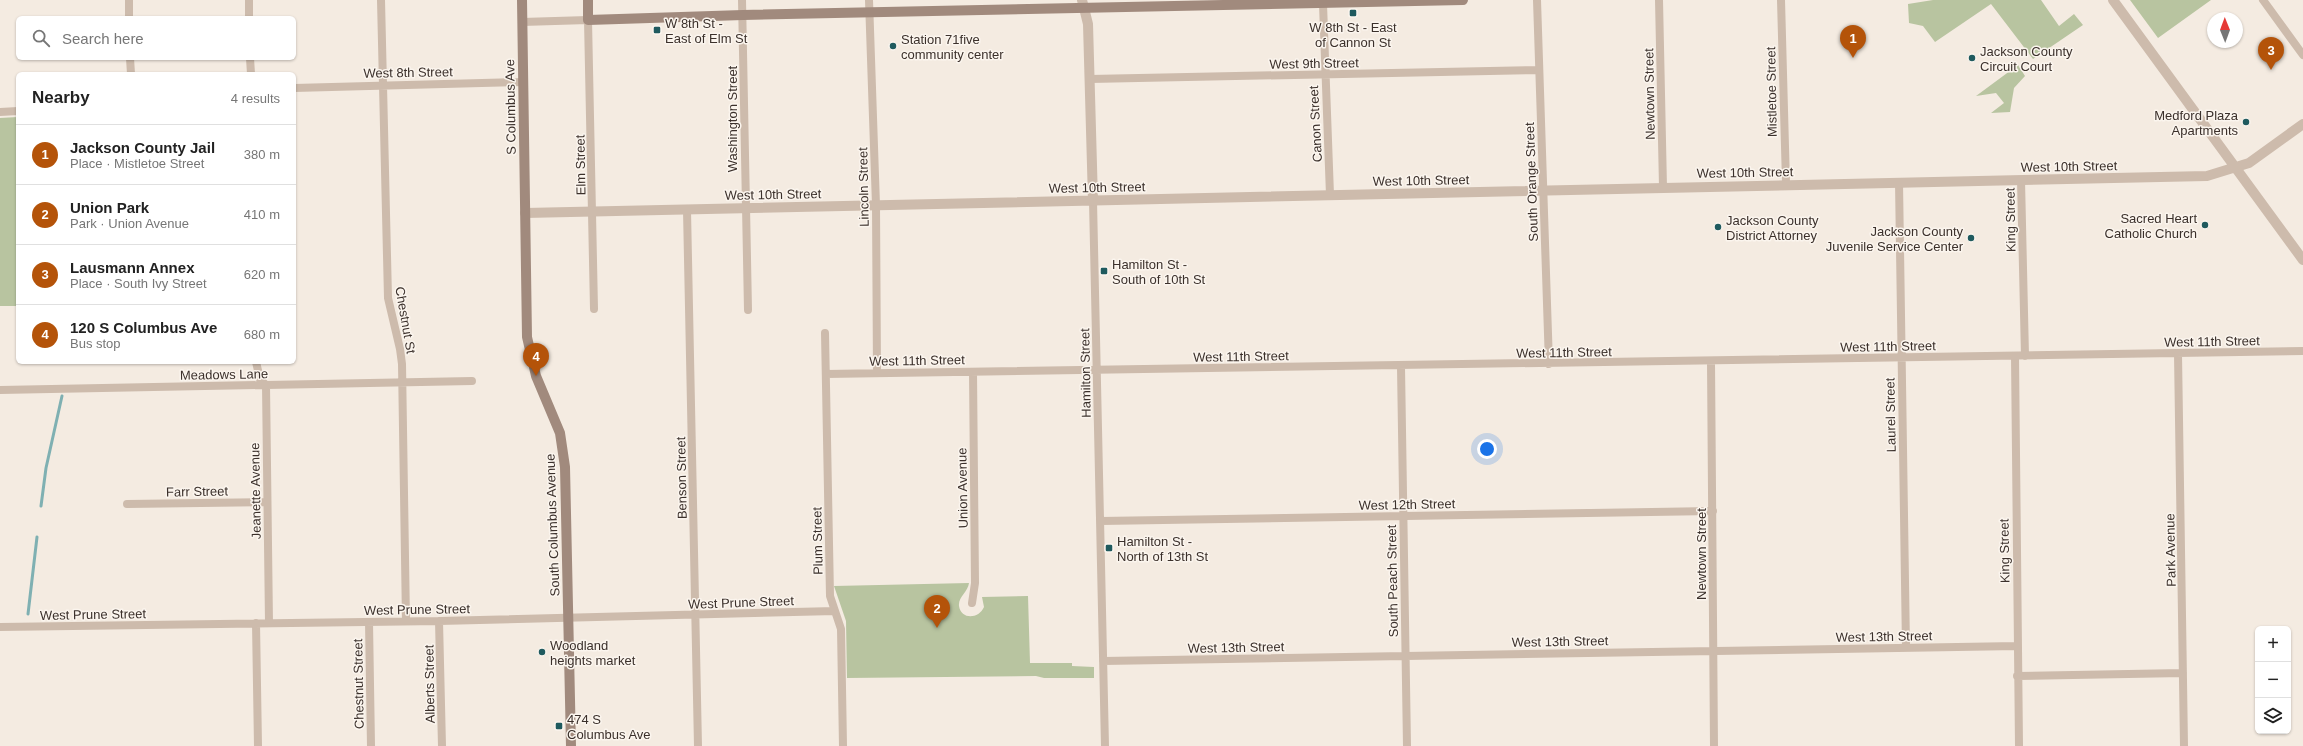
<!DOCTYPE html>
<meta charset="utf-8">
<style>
:root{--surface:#fff;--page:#f6f6f6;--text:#222;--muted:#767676;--line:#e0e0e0;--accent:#b45309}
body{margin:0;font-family:Arial,sans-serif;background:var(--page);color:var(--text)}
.controls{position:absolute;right:12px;bottom:12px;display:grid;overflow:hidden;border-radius:6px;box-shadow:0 1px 3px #0004}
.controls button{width:36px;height:36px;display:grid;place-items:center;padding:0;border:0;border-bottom:1px solid var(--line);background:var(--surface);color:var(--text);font:20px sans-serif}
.compass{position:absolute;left:2207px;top:12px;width:36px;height:36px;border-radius:50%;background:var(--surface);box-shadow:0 1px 3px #0004;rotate:359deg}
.you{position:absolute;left:1487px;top:449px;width:14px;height:14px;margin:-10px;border:3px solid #fff;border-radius:50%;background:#1a73e8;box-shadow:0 0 0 6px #1a73e833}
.badge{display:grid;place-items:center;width:26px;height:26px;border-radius:50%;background:var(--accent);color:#fff;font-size:13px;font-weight:700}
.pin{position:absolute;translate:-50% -33px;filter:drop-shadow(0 1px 2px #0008)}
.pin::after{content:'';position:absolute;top:21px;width:14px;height:12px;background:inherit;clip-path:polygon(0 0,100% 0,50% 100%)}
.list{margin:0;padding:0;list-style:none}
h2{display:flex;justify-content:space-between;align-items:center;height:52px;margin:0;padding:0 16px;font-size:17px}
h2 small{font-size:13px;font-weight:400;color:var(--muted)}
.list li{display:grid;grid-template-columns:26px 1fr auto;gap:12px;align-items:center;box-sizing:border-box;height:60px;padding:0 16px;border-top:1px solid var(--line)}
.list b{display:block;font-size:15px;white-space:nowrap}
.list p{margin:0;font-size:13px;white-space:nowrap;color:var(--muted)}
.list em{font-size:13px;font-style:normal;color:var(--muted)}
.icon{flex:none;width:22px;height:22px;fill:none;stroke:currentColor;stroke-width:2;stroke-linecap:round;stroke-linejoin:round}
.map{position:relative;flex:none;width:2303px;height:746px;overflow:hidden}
.search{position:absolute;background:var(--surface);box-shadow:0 1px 3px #0004;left:16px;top:16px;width:280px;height:44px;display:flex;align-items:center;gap:10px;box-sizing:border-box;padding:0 14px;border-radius:6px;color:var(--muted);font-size:15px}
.panel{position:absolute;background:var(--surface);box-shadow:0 1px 3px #0004;left:16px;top:72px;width:280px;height:292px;border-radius:6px}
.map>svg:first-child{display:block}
</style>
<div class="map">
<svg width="2303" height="746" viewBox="0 0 2303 746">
<rect width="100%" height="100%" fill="#f4ebe1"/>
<!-- green -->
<path fill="#b8c4a0" d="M1933 0H2041L2059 26 2074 14 2083 25 2033 59 1991 4 1935 42 1923 26 1909 23 1908 4Z
M2130 0H2211L2158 38Z
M2018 65 2025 76 2014 88 2010 112 1991 113 2004 103 1996 93 1976 96Z
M18 117V306H0V118Z
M969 583C968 592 958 597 959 606 961 620 979 619 984 607L982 597 1028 596 1030 663H1072V666L1094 667V678H1044L1036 676 847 678 846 621 834 586Z"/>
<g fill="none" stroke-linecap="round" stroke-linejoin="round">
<!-- stream -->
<path stroke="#7fb0b2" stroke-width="3" d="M41 506 46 468 62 396
M28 614 37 537"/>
<!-- minor -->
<path stroke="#cdbbac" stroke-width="8" d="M129 0V18
M249 0V18
M381 0 388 298 400 349 402 364 406 621
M742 0 748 310
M869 0 876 205 877 373
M1537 0 1549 364
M1659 0 1663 187
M1781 0 1786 183
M2263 0 2303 55
M1323 4 1330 195
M522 22 588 20 594 309
M130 58 131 74
M250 58 251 74
M1090 79 1539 70
M294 88 523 82
M0 112 18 111
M2021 180 2025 356
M1899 182 1906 648
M1093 201 1105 746
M687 210 698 746
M825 333 830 596 841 629 843 746
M2178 354 2184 746
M2015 356 2019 746
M256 362 260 379 266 385 269 623
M1711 362 1714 746
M1401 367 1407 746
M826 374 2303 351
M0 390 472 381
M127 504 267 502
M1101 521 1713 511
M972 603 975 583 973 372
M439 621 442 746
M369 622 371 746
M256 623 258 746
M0 627 439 621 835 611
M1103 661 2017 646
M2017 676 2183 673"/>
<!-- tertiary -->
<path stroke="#cdbbac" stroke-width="10" d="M1082 0 1088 24 1093 201
M2113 0 2303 260
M525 213 2207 176 2249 163 2303 124"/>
<!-- secondary -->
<path stroke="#a18a7d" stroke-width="10" d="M522 0 527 337 536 376 560 433 565 467 571 746
M588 0V20L743 15 1463 0"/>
</g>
<!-- markers -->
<g fill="#1f5a5e" stroke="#fbf5ee" stroke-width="1.5">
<rect x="1349" y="9" width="8" height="8" rx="2"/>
<rect x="653" y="26" width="8" height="8" rx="2"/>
<circle cx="893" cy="46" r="4"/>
<circle cx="1972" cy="58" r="4"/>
<circle cx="2246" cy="122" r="4"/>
<circle cx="2205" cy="225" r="4"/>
<circle cx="1718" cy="227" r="4"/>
<circle cx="1971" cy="238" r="4"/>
<rect x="1100" y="267" width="8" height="8" rx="2"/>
<rect x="1105" y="544" width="8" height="8" rx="2"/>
<circle cx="542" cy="652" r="4"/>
<rect x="555" y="722" width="8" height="8" rx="2"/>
</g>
<g text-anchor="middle" stroke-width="3" stroke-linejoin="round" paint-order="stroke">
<!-- poi labels -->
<g font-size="13" fill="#3b302b" stroke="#fbf5ee" text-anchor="start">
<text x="665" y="28">W 8th St -<tspan x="665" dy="15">East of Elm St</tspan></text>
<text x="1353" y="32" text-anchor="middle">W 8th St - East<tspan x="1353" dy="15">of Cannon St</tspan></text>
<text x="901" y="44">Station 71five<tspan x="901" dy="15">community center</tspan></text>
<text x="1980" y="56">Jackson County<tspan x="1980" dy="15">Circuit Court</tspan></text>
<text x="2238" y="120" text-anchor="end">Medford Plaza<tspan x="2238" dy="15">Apartments</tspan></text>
<text x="2197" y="223" text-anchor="end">Sacred Heart<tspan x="2197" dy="15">Catholic Church</tspan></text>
<text x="1726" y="225">Jackson County<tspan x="1726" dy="15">District Attorney</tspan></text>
<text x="1963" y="236" text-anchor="end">Jackson County<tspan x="1963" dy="15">Juvenile Service Center</tspan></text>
<text x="1112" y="269">Hamilton St -<tspan x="1112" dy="15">South of 10th St</tspan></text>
<text x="1117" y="546">Hamilton St -<tspan x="1117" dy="15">North of 13th St</tspan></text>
<text x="550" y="650">Woodland<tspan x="550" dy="15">heights market</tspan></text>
<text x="567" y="724">474 S<tspan x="567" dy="15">Columbus Ave</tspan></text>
</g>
<!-- street labels -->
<g font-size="13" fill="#3b302b" stroke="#fbf5ee">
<text transform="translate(1314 63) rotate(-1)" y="5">West 9th Street</text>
<text transform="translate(408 72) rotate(-1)" y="5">West 8th Street</text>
<text transform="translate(1771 92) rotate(-91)" y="5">Mistletoe Street</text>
<text transform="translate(1649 94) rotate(-91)" y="5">Newtown Street</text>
<text transform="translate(510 107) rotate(-91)" y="5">S Columbus Ave</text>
<text transform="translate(732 119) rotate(-90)" y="5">Washington Street</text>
<text transform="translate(1315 124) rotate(-93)" y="5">Canon Street</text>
<text transform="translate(580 165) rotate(-91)" y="5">Elm Street</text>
<text transform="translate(2069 166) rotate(-1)" y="5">West 10th Street</text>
<text transform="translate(1745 172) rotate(-1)" y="5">West 10th Street</text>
<text transform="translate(1421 180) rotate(-1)" y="5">West 10th Street</text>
<text transform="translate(1531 182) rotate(-92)" y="5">South Orange Street</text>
<text transform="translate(863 187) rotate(-91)" y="5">Lincoln Street</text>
<text transform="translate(1097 187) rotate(-1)" y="5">West 10th Street</text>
<text transform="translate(773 194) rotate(-1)" y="5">West 10th Street</text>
<text transform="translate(2010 220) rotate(-91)" y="5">King Street</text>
<text transform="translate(406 320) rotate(80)" y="5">Chestnut St</text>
<text transform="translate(2212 341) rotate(-1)" y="5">West 11th Street</text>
<text transform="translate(1888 346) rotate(-1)" y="5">West 11th Street</text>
<text transform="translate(1564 352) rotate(-1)" y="5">West 11th Street</text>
<text transform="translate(1241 356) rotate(-1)" y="5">West 11th Street</text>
<text transform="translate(917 360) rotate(-1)" y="5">West 11th Street</text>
<text transform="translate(1085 373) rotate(-91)" y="5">Hamilton Street</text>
<text transform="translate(224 374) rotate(-1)" y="5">Meadows Lane</text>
<text transform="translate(1890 415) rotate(-91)" y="5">Laurel Street</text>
<text transform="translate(681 478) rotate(-91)" y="5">Benson Street</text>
<text transform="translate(962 488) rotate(-91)" y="5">Union Avenue</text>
<text transform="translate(197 491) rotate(-1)" y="5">Farr Street</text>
<text transform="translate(255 491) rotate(-91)" y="5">Jeanette Avenue</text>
<text transform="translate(1407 504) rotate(-1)" y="5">West 12th Street</text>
<text transform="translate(552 525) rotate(-92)" y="5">South Columbus Avenue</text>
<text transform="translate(817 541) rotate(-91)" y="5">Plum Street</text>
<text transform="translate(2170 550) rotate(-91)" y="5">Park Avenue</text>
<text transform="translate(2004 551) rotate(-91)" y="5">King Street</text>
<text transform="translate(1701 554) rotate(-90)" y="5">Newtown Street</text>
<text transform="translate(1392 581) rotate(-91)" y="5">South Peach Street</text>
<text transform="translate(741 602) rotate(-2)" y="5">West Prune Street</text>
<text transform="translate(417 609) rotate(-1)" y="5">West Prune Street</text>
<text transform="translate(93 614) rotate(-1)" y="5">West Prune Street</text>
<text transform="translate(1884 636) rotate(-1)" y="5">West 13th Street</text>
<text transform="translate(1560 641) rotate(-1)" y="5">West 13th Street</text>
<text transform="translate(1236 647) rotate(-1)" y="5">West 13th Street</text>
<text transform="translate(358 684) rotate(-91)" y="5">Chestnut Street</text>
<text transform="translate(429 684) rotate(-91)" y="5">Alberts Street</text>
</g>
</g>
</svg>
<div class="controls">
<button>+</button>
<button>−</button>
<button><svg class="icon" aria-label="layers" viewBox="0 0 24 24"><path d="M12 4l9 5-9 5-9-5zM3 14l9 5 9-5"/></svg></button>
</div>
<svg class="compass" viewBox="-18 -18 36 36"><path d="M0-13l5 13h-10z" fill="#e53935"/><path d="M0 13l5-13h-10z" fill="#767676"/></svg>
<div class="you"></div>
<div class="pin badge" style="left:1853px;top:58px">1</div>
<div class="pin badge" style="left:937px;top:628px">2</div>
<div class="pin badge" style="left:2271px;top:70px">3</div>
<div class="pin badge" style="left:536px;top:376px">4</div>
<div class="search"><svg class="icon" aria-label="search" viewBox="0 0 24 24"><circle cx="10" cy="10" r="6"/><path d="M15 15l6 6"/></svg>Search here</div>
<section class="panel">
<h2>Nearby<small>4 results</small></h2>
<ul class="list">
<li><span class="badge">1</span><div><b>Jackson County Jail</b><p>Place · Mistletoe Street</p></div><em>380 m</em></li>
<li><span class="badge">2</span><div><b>Union Park</b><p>Park · Union Avenue</p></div><em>410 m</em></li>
<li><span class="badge">3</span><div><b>Lausmann Annex</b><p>Place · South Ivy Street</p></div><em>620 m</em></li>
<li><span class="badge">4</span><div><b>120 S Columbus Ave</b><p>Bus stop</p></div><em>680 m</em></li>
</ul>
</section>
</div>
